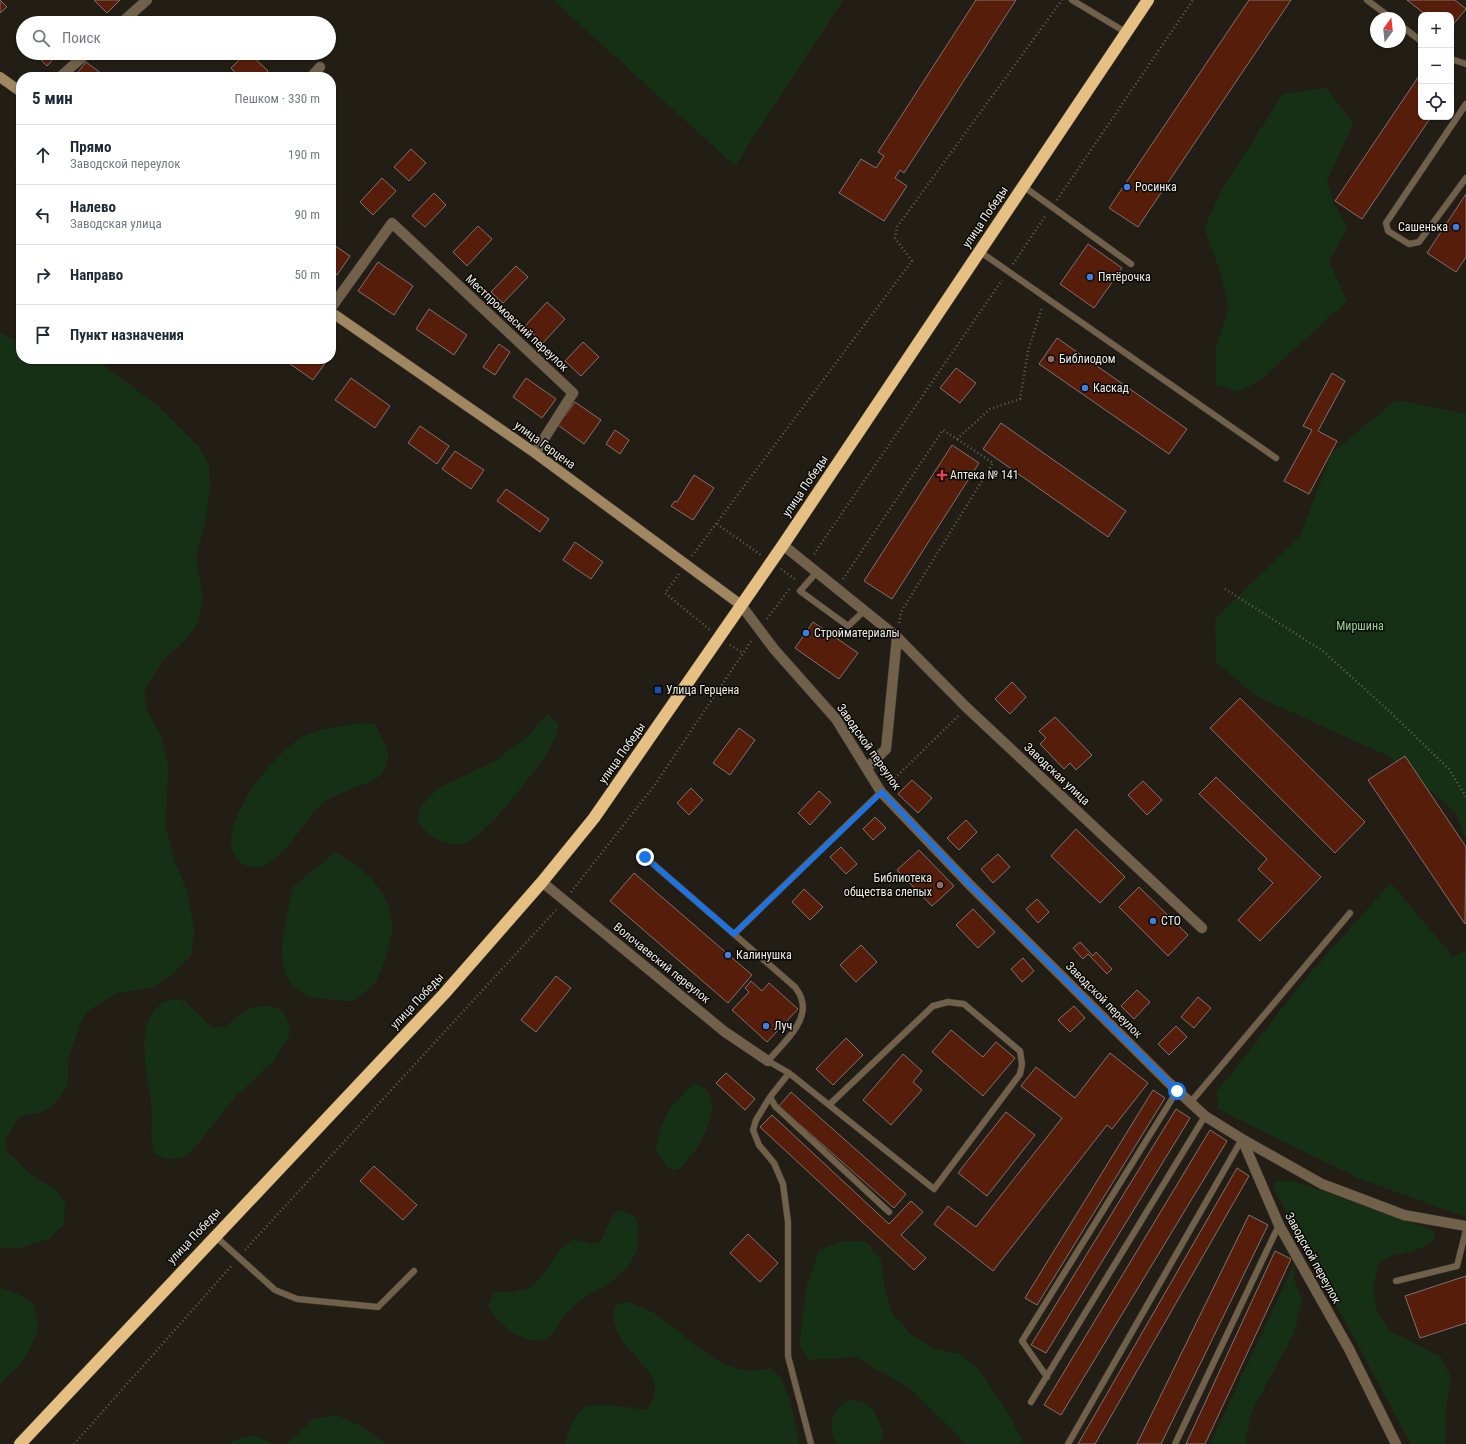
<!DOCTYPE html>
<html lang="ru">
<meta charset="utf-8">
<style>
:root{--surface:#fff;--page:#f6f6f7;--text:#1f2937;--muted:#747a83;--line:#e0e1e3}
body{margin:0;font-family:"Roboto Condensed",sans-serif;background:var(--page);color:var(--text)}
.controls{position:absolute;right:12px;top:12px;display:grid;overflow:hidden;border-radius:8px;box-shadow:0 1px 3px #0004}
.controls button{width:36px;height:36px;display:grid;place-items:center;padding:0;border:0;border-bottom:1px solid var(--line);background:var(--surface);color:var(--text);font:20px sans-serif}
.compass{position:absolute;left:1370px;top:12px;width:36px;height:36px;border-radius:50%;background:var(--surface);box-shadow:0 1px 3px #0004;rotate:15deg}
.stop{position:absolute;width:12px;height:12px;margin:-9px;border:3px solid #1a73e8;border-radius:50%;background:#fff}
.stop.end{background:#1a73e8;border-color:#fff;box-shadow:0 1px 4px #0008}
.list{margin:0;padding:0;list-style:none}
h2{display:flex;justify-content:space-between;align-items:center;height:52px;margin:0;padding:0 16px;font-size:17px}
h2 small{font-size:13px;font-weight:400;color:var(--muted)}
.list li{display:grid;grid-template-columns:26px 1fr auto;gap:12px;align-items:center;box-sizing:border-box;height:60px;padding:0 16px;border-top:1px solid var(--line)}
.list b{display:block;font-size:15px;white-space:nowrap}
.list p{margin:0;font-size:13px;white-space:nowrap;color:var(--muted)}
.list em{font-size:13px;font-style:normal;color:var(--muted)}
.icon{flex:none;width:22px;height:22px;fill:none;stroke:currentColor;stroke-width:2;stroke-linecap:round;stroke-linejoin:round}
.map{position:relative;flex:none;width:1466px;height:1444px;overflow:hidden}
.search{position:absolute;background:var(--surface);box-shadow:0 1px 3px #0004;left:16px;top:16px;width:320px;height:44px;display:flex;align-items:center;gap:10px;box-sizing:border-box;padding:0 14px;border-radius:22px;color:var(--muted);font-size:15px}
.panel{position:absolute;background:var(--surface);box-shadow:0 1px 3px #0004;left:16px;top:72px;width:320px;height:292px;border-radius:16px}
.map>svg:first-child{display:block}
</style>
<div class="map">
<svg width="1466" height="1444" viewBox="0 0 1466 1444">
<rect width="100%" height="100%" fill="#221e15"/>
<!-- green -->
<path fill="#163015" d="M553 0H843L735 166Z
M1327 88 1353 124 1327 181 1333 201 1348 228 1329 261 1347 301 1263 378 1239 392 1216 385V347L1229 307 1218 265 1204 228 1222 189 1283 94Z
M0 333 21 343V359H94L156 404 200 448 209 465 210 489 206 519 196 558 203 600 198 623 186 640 162 661 144 692 148 713 161 735 168 765 166 826 174 860 187 890 194 930 191 955 173 974 152 988 117 993 89 1010 80 1024 68 1061V1084L60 1098 45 1111 19 1117 6 1139 7 1151 36 1179 56 1189 65 1202 64 1224 49 1239 17 1249 0 1247Z
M1396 400 1466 414V840L1455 812 1390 757 1256 696 1216 662 1215 619 1300 536 1331 454Z
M547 714 559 724C558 727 557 732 556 736 547 759 485 840 461 844 442 846 428 836 418 821L419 809 436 789 497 760 529 735Z
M359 723 375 724C386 746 398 759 376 779 364 784 332 796 323 803 305 818 283 863 260 867 252 869 240 865 236 858 233 852 230 846 231 838 235 806 266 766 291 745 309 729 336 727 359 723Z
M335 852C376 875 405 907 386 956 383 965 380 976 374 984 368 990 359 996 352 1001 339 1000 322 1000 309 996 265 981 287 921 293 887Z
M1391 883 1453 957 1466 950V1217L1360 1179 1218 1109 1217 1092 1309 974Z
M171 999 184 1001 213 1028 226 1026 246 1010 259 1006H272L284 1012 290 1025 288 1038 273 1062 235 1097 193 1150 182 1158 168 1159 155 1154C148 1135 153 1133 152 1115 151 1085 131 1026 160 1005 163 1002 168 1001 171 999Z
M695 1083C728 1095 705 1139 690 1157 687 1161 684 1166 680 1168 675 1171 672 1169 668 1168L656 1150C661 1117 670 1105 695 1083Z
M1275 1181 1297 1182 1434 1231 1433 1242 1411 1252 1395 1254 1379 1263 1373 1286 1377 1311 1390 1331 1441 1357 1451 1377 1447 1402 1445 1444H1411L1274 1189Z
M620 1210 635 1216C639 1224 638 1231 638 1240 636 1276 598 1286 575 1305 562 1315 557 1329 548 1338 546 1339 542 1341 539 1341 520 1341 497 1323 488 1306L494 1293C503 1292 522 1292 529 1288 548 1276 554 1251 573 1239L593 1244 600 1242 613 1215Z
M865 1241 881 1259 885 1290 893 1315 913 1336 933 1348 960 1354 979 1369 1007 1411 1024 1444H966L908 1387 855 1357 809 1360 800 1345 802 1320 806 1288 819 1250 839 1242Z
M1295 1262 1294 1279 1302 1299 1294 1333 1252 1411 1246 1437 1247 1444H1210Z
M0 1288 18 1294 34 1304C35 1311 39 1322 38 1328 33 1350 17 1370 0 1384Z
M629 1302C637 1306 646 1309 654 1313 689 1335 724 1382 769 1368L780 1376 790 1401 799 1444H565C567 1436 574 1415 581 1410 594 1399 630 1408 646 1410 675 1376 626 1359 616 1328 615 1324 613 1320 613 1316 613 1312 615 1308 616 1304Z
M848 1400C874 1401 874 1412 884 1433L880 1444H836C827 1425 831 1412 848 1400Z
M337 1415 361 1426 386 1444H287L313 1419Z
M252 1435 276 1444H231L233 1441Z"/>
<!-- building -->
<path fill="#571d0b" stroke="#7f726e" d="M0 0 7 7 0 13Z
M94 0H120L107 13Z
M976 0H1016L904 173 900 170 895 178 907 186 884 221 839 193 861 159 876 168 884 156 878 152Z
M1249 0H1291L1138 227 1109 208Z
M1407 0H1455L1466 9 1451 27V15H1426Z
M174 18 180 23H169Z
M34 53H59L47 66Z
M246 53H249L268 71 262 77H239L231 68Z
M86 62 106 77H74Z
M1421 73V117H1431L1362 219 1335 201Z
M411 149 426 163 409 181 394 167Z
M21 155V166L16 163Z
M382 178 396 191 373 215 360 202Z
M434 193 446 205 425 227 412 216Z
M1466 194V257L1456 272 1427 253Z
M478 226 492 239 467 266 453 252Z
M331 243 350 256 337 275 331 271Z
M1088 244 1122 268 1094 308 1060 284Z
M378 262 413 286 394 315 358 291Z
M516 266 528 277 503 303 491 292Z
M547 302 565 319 543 343 525 326Z
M429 309 467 335 454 355 416 329Z
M1057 338 1187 429 1169 454 1039 364Z
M583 342 599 357 581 376 565 361Z
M499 344 510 352 495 375 483 367Z
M283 359H328L313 380Z
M956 368 976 383 960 403 940 388Z
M1332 373 1345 381 1318 431 1337 441 1309 494 1284 481 1312 430 1303 426Z
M351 378 390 406 375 428 335 400Z
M526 378 556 399 542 418 513 397Z
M575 402 601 420 584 444 558 425Z
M1001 423 1126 511 1108 537 983 449Z
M420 426 449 446 437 464 408 443Z
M615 430 629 440 620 454 606 444Z
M952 445 979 463 892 599 864 581Z
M455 451 484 470 471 489 442 469Z
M694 475 714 488 693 520 671 506 675 501 677 502Z
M506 489 549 519 540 532 497 501Z
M575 542 603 562 591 579 563 560Z
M813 622 858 653 839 679 795 648Z
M1012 682 1026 697 1010 714 995 699Z
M1240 698 1365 822 1335 853 1210 728Z
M1055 717 1092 755 1076 770 1070 763 1064 769 1040 744 1046 738 1039 731Z
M739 728 755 740 730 775 713 763Z
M1405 756 1466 847 1465 924 1368 780Z
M1216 777 1321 877 1260 941 1238 920 1273 883 1258 869 1267 859 1199 794Z
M912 780 932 798 918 813 898 794Z
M1143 781 1162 800 1147 815 1128 795Z
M691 788 703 800 689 815 677 803Z
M819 791 831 802 810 825 798 813Z
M875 817 886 828 873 840 863 829Z
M966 820 977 832 959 850 947 838Z
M1076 829 1125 877 1100 903 1051 856Z
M841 847 857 864 846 874 830 857Z
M919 850 954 886 932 906 897 870Z
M998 854 1010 867 993 883 981 869Z
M634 873 752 975 728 1003 610 901Z
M1139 887 1188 935 1168 956 1119 907Z
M804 889 823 907 810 920 792 902Z
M1037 899 1049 912 1038 923 1026 909Z
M973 909 995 932 978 948 956 925Z
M1080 942 1093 956 1096 952 1112 969 1107 974 1088 954 1083 959 1073 948Z
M861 945 877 962 856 982 840 965Z
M1023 958 1034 971 1022 982 1011 969Z
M556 976 571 988 536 1032 521 1020Z
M751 981 762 991 769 983 798 1009 767 1042 732 1010 749 992 745 988Z
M1137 990 1150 1002 1134 1019 1121 1006Z
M1198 997 1211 1008 1194 1028 1181 1017Z
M1074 1006 1085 1018 1070 1032 1058 1020Z
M1176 1026 1187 1037 1169 1055 1158 1044Z
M951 1030 983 1057 996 1042 1015 1058 983 1096 932 1052Z
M846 1038 863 1055 833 1085 816 1069Z
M1110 1053 1148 1083 1112 1129 1107 1125 993 1271 934 1224 948 1206 976 1227 1062 1118 1021 1086 1036 1067 1075 1098Z
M903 1054 922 1071 913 1082 922 1090 891 1125 863 1100Z
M726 1073 755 1099 745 1110 716 1083Z
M1153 1090 1165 1098 1037 1305 1025 1298Z
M791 1092 906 1194 894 1208 779 1106Z
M1176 1109 1190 1118 1046 1353 1031 1345Z
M1006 1112 1035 1135 987 1196 958 1173Z
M772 1115 889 1224 911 1201 923 1212 901 1235 926 1258 914 1270 760 1127Z
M1210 1130 1227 1141 1061 1415 1044 1405Z
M374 1166 417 1205 403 1220 360 1181Z
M1237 1168 1249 1176 1095 1444H1078Z
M1249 1215 1268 1225 1161 1444H1137Z
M748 1234 778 1263 760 1282 730 1253Z
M1275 1251 1291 1259 1205 1444H1186Z
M1466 1276V1323L1420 1338 1405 1296Z"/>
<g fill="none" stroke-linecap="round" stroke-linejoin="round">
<defs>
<path id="lane" d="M1072 0 1127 33
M1367 0 1391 18
M1400 25 1421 41
M1451 59 1466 64
M1466 104 1386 223 1388 231 1409 244 1419 242 1466 178
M1023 186 1131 264
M979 251 1276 458
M816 573 800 591 848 626 864 611
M645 857 795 987C798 991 801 996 802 1001 808 1023 781 1045 768 1061L789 1073 934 1189 1020 1074 1022 1064 1020 1051 964 1004 948 1002 933 1006 829 1105
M734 934 881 792
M789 1073 770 1097 775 1106 889 1212
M770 1097 756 1120 753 1130 759 1145 774 1163 783 1184 788 1222V1356L811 1444
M1190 1103 1350 913
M214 1235 275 1290 297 1299 378 1307 414 1271
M1396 1281 1457 1266 1466 1230
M1047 1377 1022 1341 1177 1091
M1031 1402 1205 1116
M1068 1444 1242 1139
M1175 1444 1279 1225"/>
<path id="street" d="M121 23 147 0
M60 77 87 53
M311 77 320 67
M331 308 392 223 573 393 535 453
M783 545 897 637 966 707 1202 928
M741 605 774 649 836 719 881 792 970 885 1167 1081 1205 1116 1242 1139 1322 1184 1404 1215 1466 1226
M867 768 886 749 897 637
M542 882 725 1032 768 1061
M1242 1139 1279 1225 1349 1349 1396 1444"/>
<path id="secondary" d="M0 77 21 92
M331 312 535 453 741 605"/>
<path id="highway" d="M20 1444 444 994 542 882 594 818 783 545 1148 0"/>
</defs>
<!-- lane casing -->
<use href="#lane" stroke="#3f3b32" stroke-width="7"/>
<!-- street casing -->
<use href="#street" stroke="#3f3b32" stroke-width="11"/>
<!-- secondary casing -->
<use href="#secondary" stroke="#3f3b32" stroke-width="11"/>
<!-- highway casing -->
<use href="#highway" stroke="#3f3b32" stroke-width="13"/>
<!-- path -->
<path stroke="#646058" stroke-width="2.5" stroke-dasharray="1 3" stroke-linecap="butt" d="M1057 200 1193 0
M1013 264 1046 215
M717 524 761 555
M814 554 1002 280
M692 556 912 261 895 238 897 227 1062 0
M781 569 796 580
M679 574 665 593 710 630
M843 579 943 430 957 439 990 409 1020 399 1028 351 1042 307
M1225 589 1323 651 1389 711 1449 769 1466 797
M767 619 790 588
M899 623 901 612 993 463 957 439
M730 645 743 653
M889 784 958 716
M571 892 654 786 752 640
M245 1250 556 910
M74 1444 233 1264"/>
<!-- lane -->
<use href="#lane" stroke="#71614a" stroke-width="6"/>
<!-- street -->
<use href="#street" stroke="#71614a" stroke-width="10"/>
<!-- secondary -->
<use href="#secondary" stroke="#a08761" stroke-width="10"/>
<!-- highway -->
<use href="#highway" stroke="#e6bf83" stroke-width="12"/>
</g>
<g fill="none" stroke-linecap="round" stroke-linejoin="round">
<!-- route -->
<path stroke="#1a73e8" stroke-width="5" d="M645 857 734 934 882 792 970 885 1177 1091"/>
</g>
<!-- markers -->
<g fill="#3f7fe0" stroke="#0a0905" stroke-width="1.5">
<circle cx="1127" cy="187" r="4"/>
<circle cx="1456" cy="227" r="4"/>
<circle cx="1090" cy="277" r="4"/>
<circle cx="1085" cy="388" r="4"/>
<circle cx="806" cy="633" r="4"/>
<circle cx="1153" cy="921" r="4"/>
<circle cx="728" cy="955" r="4"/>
<circle cx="766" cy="1026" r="4"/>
</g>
<g fill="#8d6e63" stroke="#0a0905" stroke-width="1.5">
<circle cx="1051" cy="359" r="4"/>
<circle cx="940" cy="885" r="4"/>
</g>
<path fill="#e0444e" stroke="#0a0905" stroke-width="1.5" d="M940 469h4v4h4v4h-4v4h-4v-4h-4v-4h4z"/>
<rect fill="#1a4fb4" stroke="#0a0905" stroke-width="1.5" x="654" y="686" width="8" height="8" rx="2"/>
<g text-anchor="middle" stroke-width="3" stroke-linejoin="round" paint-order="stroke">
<!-- poi labels -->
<g font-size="12" fill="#efede7" stroke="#0a0905" text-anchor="start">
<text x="1135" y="191">Росинка</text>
<text x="1448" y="231" text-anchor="end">Сашенька</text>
<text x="1098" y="281">Пятёрочка</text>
<text x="1059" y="363">Библиодом</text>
<text x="1093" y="392">Каскад</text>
<text x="950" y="479">Аптека № 141</text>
<text x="814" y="637">Стройматериалы</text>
<text x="666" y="694">Улица Герцена</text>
<text x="932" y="882" text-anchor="end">Библиотека<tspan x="932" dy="14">общества слепых</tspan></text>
<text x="1161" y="925">СТО</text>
<text x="736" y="959">Калинушка</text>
<text x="774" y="1030">Луч</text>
</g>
<!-- street labels -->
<g font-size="12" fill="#efede7" stroke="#0a0905">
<text transform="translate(985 217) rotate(-56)" y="4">улица Победы</text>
<text transform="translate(517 323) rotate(43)" y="4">Местпромовский переулок</text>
<text transform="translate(545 445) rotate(36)" y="4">улица Герцена</text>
<text transform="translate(805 486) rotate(-56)" y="4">улица Победы</text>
<text transform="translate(869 747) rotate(55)" y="4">Заводской переулок</text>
<text transform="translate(622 753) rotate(-55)" y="4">улица Победы</text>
<text transform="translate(1057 774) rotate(43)" y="4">Заводская улица</text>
<text transform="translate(662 963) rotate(39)" y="4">Волочаевский переулок</text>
<text transform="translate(1104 1000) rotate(45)" y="4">Заводской переулок</text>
<text transform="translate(417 1001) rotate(-47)" y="4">улица Победы</text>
<text transform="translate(194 1236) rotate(-47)" y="4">улица Победы</text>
<text transform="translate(1313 1258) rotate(61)" y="4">Заводской переулок</text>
</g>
<!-- park labels -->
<g font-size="12" fill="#95d891" stroke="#0a0905">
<text x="1360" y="630">Миршина</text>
</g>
</g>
</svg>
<div class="controls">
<button>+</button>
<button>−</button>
<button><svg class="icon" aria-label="locate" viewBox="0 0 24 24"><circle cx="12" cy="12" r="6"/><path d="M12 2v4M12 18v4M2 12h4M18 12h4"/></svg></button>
</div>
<svg class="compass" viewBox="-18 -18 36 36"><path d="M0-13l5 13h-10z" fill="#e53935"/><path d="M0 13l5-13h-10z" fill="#747a83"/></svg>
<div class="stop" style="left:1177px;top:1091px"></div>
<div class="stop end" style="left:645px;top:857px"></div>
<div class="search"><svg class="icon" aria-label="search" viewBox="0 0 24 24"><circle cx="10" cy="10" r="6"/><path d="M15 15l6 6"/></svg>Поиск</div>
<section class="panel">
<h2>5 мин<small>Пешком · 330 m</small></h2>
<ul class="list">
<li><svg class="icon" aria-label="ahead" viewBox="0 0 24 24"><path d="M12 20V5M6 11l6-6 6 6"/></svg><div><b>Прямо</b><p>Заводской переулок</p></div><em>190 m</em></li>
<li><svg class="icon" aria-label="left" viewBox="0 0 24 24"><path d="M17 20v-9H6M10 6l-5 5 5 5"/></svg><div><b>Налево</b><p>Заводская улица</p></div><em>90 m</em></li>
<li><svg class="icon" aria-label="right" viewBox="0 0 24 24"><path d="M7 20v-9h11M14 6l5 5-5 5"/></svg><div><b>Направо</b></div><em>50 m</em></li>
<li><svg class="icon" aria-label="arrive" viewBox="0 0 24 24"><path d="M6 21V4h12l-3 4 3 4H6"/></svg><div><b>Пункт назначения</b></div></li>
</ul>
</section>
</div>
